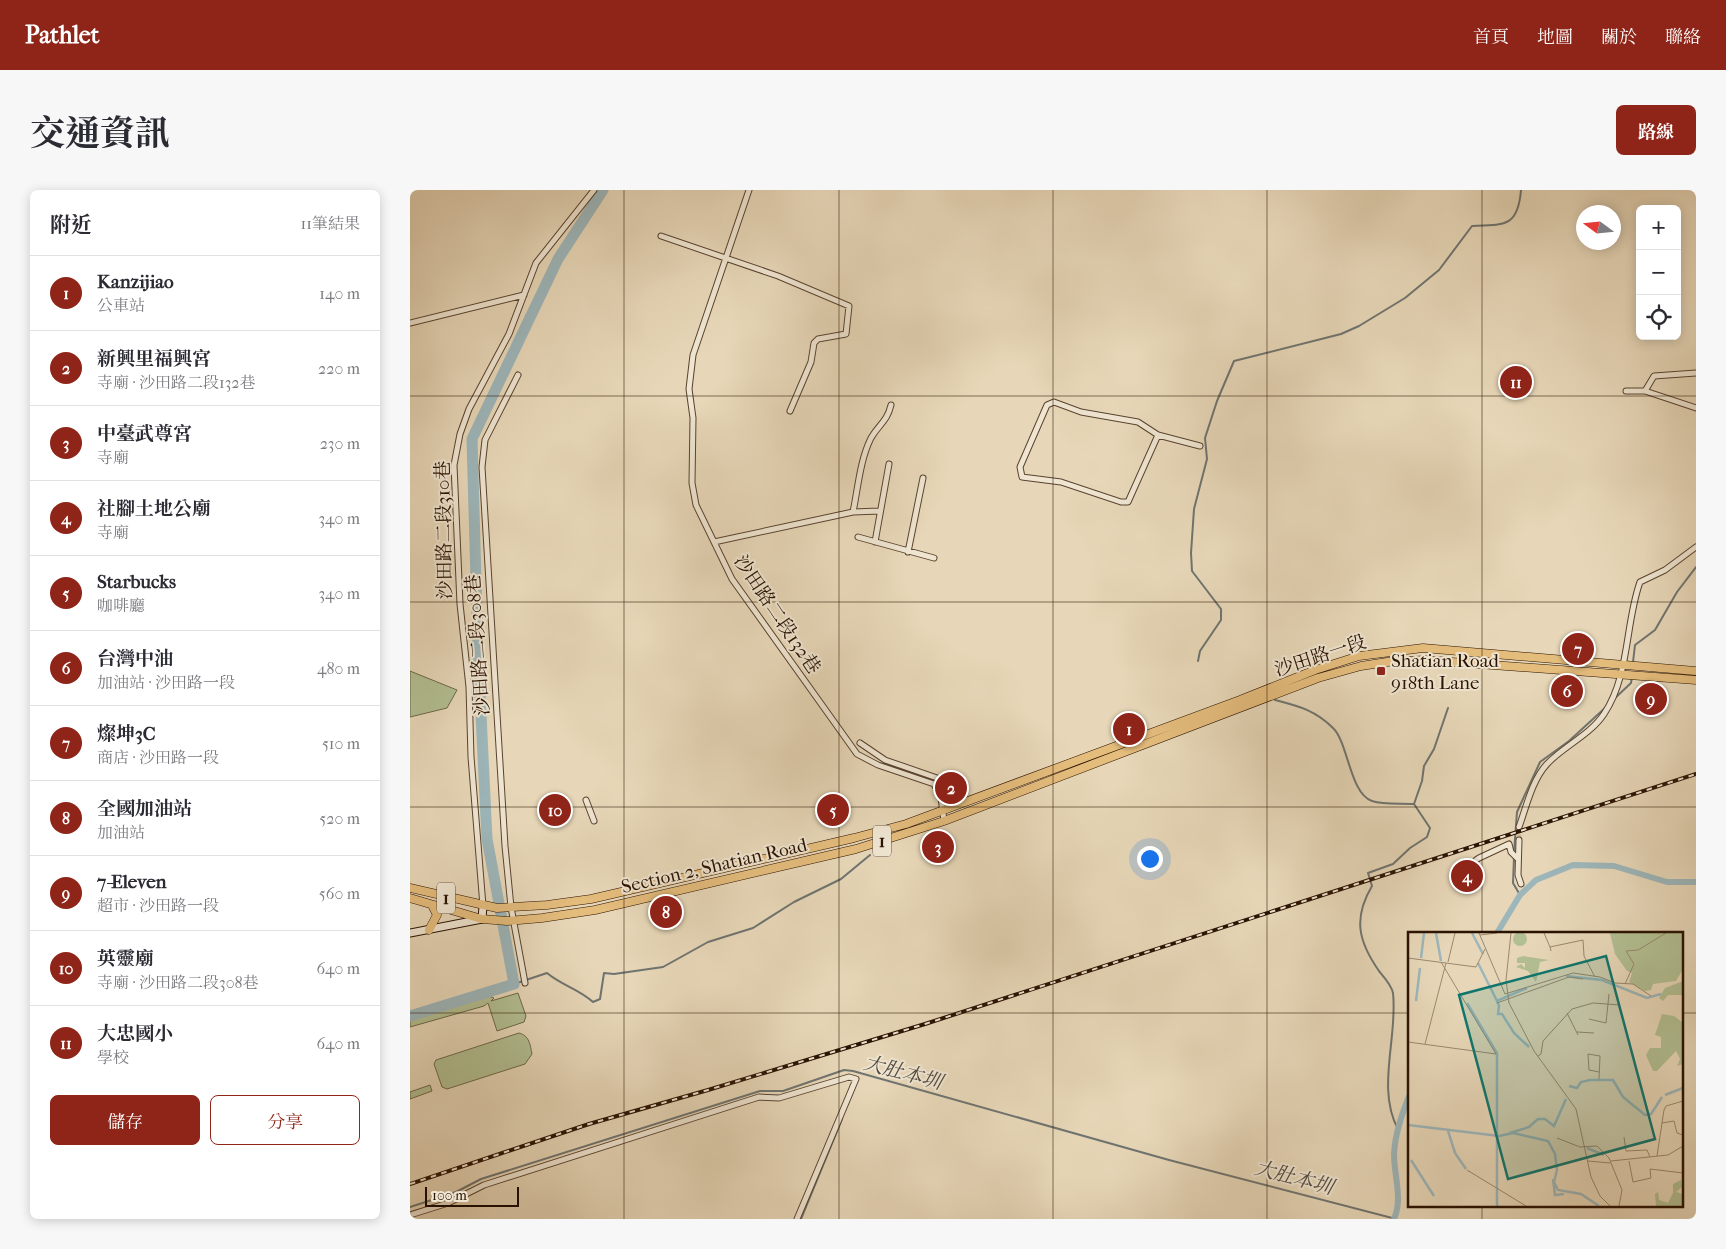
<!DOCTYPE html>
<html lang="zh-TW">
<meta charset="utf-8">
<style>
:root{--surface:#fff;--page:#f7f7f7;--text:#2b2b33;--muted:#7c7c81;--line:#e1e1e2;--accent:#8f2418}
body{margin:0;font-family:"IM FELL French Canon","Noto Serif TC",serif;background:var(--page);color:var(--text)}
.controls{position:absolute;right:15px;top:15px;display:grid;overflow:hidden;border-radius:8px;box-shadow:0 2px 12px #0003}
.controls button{width:45px;height:45px;display:grid;place-items:center;padding:0;border:0;border-bottom:1px solid var(--line);background:var(--surface);color:var(--text);font:25px sans-serif}
.compass{position:absolute;left:1166px;top:15px;width:45px;height:45px;border-radius:50%;background:var(--surface);box-shadow:0 2px 12px #0003;rotate:285deg}
.scale{position:absolute;left:15px;bottom:12px;width:94px;box-sizing:border-box;padding-left:5px;border:2px solid #2a1202;border-top:0;font-size:14px;line-height:18px;white-space:nowrap;color:#2a1202;-webkit-text-stroke:4px #efe5d1;paint-order:stroke}
.you{position:absolute;left:739px;top:668px;width:18px;height:18px;margin:-12px;border:4px solid #fff;border-radius:50%;background:#1a73e8;box-shadow:0 0 0 8px #1a73e833}
.badge{display:grid;place-items:center;width:32px;height:32px;border-radius:50%;background:var(--accent);color:#fff;font-size:16px;font-weight:700}
.pin{position:absolute;translate:-50% -50%;border:2px solid #fff;box-shadow:0 1px 5px #0006}
.list{margin:0;padding:0;list-style:none}
h2{display:flex;justify-content:space-between;align-items:center;height:65px;margin:0;padding:0 20px;font-size:21px}
h2 small{font-size:16px;font-weight:400;color:var(--muted)}
.list li{display:grid;grid-template-columns:32px 1fr auto;gap:15px;align-items:center;box-sizing:border-box;height:75px;padding:0 20px;border-top:1px solid var(--line)}
.list b{display:block;font-size:19px;white-space:nowrap}
.list p{margin:0;font-size:16px;white-space:nowrap;color:var(--muted)}
.list em{font-size:16px;font-style:normal;color:var(--muted)}
.actions{display:flex;gap:10px;padding:15px 20px}
.actions a{flex:1;padding:11px 0;border:1px solid var(--accent);border-radius:8px;text-align:center;font-size:18px;color:var(--accent)}
.actions .main{background:var(--accent);color:#fff}
.icon{flex:none;width:28px;height:28px;fill:none;stroke:currentColor;stroke-width:2;stroke-linecap:round;stroke-linejoin:round}
.map{position:relative;flex:none;width:1286px;height:1029px;overflow:hidden;border-radius:8px}
header{display:flex;align-items:center;gap:30px;box-sizing:border-box;height:70px;padding:0 25px;background:var(--accent);color:#fff}
header strong{font-size:24px}
nav{display:flex;gap:28px;margin-inline-start:auto;font-size:18px}
.intro{display:flex;align-items:center;justify-content:space-between;box-sizing:border-box;height:120px;padding:0 30px}
h1{margin:0;font-size:35px}
.button{padding:12px 22px;border-radius:8px;background:var(--accent);color:#fff;font-size:18px;font-weight:700}
main{display:flex;gap:30px;padding:0 30px}
aside{flex:1;background:var(--surface);border-radius:8px;box-shadow:0 2px 12px #0003}
.map>svg:first-child{display:block}
</style>
<header>
<strong>Pathlet</strong>
<nav><a>首頁</a><a>地圖</a><a>關於</a><a>聯絡</a></nav>
</header>
<div class="intro"><h1>交通資訊</h1><a class="button">路線</a></div>
<main>
<aside>
<h2>附近<small>11筆結果</small></h2>
<ul class="list">
<li><span class="badge">1</span><div><b>Kanzijiao</b><p>公車站</p></div><em>140 m</em></li>
<li><span class="badge">2</span><div><b>新興里福興宮</b><p>寺廟 · 沙田路二段132巷</p></div><em>220 m</em></li>
<li><span class="badge">3</span><div><b>中臺武尊宮</b><p>寺廟</p></div><em>230 m</em></li>
<li><span class="badge">4</span><div><b>社腳土地公廟</b><p>寺廟</p></div><em>340 m</em></li>
<li><span class="badge">5</span><div><b>Starbucks</b><p>咖啡廳</p></div><em>340 m</em></li>
<li><span class="badge">6</span><div><b>台灣中油</b><p>加油站 · 沙田路一段</p></div><em>480 m</em></li>
<li><span class="badge">7</span><div><b>燦坤3C</b><p>商店 · 沙田路一段</p></div><em>510 m</em></li>
<li><span class="badge">8</span><div><b>全國加油站</b><p>加油站</p></div><em>520 m</em></li>
<li><span class="badge">9</span><div><b>7-Eleven</b><p>超市 · 沙田路一段</p></div><em>560 m</em></li>
<li><span class="badge">10</span><div><b>英靈廟</b><p>寺廟 · 沙田路二段308巷</p></div><em>640 m</em></li>
<li><span class="badge">11</span><div><b>大忠國小</b><p>學校</p></div><em>640 m</em></li>
</ul>
<div class="actions"><a class="main">儲存</a><a>分享</a></div>
</aside>
<div class="map">
<svg width="1286" height="1029" viewBox="0 0 1286 1029">
<rect width="100%" height="100%" fill="#e7d7b8"/>
<filter id="stains"><feTurbulence type="fractalNoise" baseFrequency=".004" numOctaves="4"/><feColorMatrix values="0 0 0 0 .2 0 0 0 0 .09 0 0 0 0 .02 0 0 0 .5 -.17"/></filter>
<radialGradient id="worn" r=".72"><stop offset=".6" stop-color="#630" stop-opacity="0"/><stop offset="1" stop-color="#630" stop-opacity=".3"/></radialGradient>
<!-- green -->
<path fill="#b2bf92" stroke="#6e684a" d="M0 481 47 500 37 518 0 527Z
M71 803 84 808 81 811 108 803 116 826 114 832 87 841 78 813 74 816 0 837V825Z
M109 843C120 846 120 855 122 864L115 874 37 899 32 897 24 874 26 870Z
M20 895 22 901 0 909V902Z"/>
<g fill="none" stroke-linecap="round" stroke-linejoin="round">
<!-- stream -->
<path stroke="#6f7470" stroke-width="2" d="M788 471 790 461 811 430V419L782 381 781 363 784 319 797 269 795 248 807 211 824 171 931 144 949 136 995 108 1029 80 1062 36C1095 35 1108 37 1111 0
M1223 472 1225 455 1245 440 1267 402 1286 377
M1204 509 1221 493 1222 487
M865 510C888 516 905 520 923 538 938 552 940 604 962 611 974 615 992 613 1004 614L1020 638 1017 647 1000 658 983 674 958 683 962 696C943 728 948 751 969 781 974 787 982 796 983 803 988 847 966 899 988 939
M1004 614 1012 591 1014 576 1024 559 1038 518
M1104 662 1107 622 1130 572 1159 551 1195 518
M1104 667 1103 693 1110 705
M104 794 137 783C151 795 169 799 183 812L190 809 194 783 204 784 253 777 298 752 343 738 384 712 431 689 460 665
M0 1017 46 1002 71 989 350 901H373L434 880 443 881 759 970 986 1029
M391 1029 432 929"/>
<!-- canal -->
<path stroke="#9db6ba" stroke-width="6" d="M1087 743 1110 705 1126 690 1163 675 1204 676 1257 692H1286
M984 1029C993 1009 984 986 984 964 985 944 992 923 1000 904"/>
<!-- river -->
<path stroke="#9db6ba" stroke-width="11" d="M0 826 104 794 77 649 68 462 62 249 148 69 193 0"/>
<!-- street-tunnel -->
<path stroke="#cbb99d" stroke-width="5" stroke-dasharray="5 2.5" stroke-linecap="butt" d="M1109 637V650"/>
<defs>
<path id="street" d="M339 0 283 165 279 199 283 228 282 293 286 315 322 389 447 564 468 575 524 594 531 607 534 631
M251 46 368 86 439 116 436 144 408 149 404 153 401 172 380 221
M0 133 114 105
M108 185 75 250 72 277 95 656 101 717 115 793
M1216 201H1235L1286 218
M1235 201 1244 186 1286 183
M748 245 718 312H711L651 292 612 287 610 277 637 215 644 212 671 222 728 232 748 245 790 256
M443 322C448 298 450 270 461 248 469 234 477 232 481 215
M448 347 524 368
M304 352 443 322 469 321
M465 352 479 274
M498 362 513 288
M450 553 475 570 530 589
M176 610 184 631
M1109 637C1116 618 1122 590 1137 574 1154 556 1180 545 1194 524 1220 485 1215 434 1230 392L1255 380 1286 357
M1109 650 1108 685 1111 694
M1065 685 1066 670 1069 668 1099 654 1101 662 1107 668
M73 716 61 567 59 497 50 414 44 275 50 244 59 219 99 144 126 73 184 0
M0 1025 38 1013 74 995 349 907 369 908 439 887 446 889 387 1029"/>
<path id="secondary" d="M0 743 72 729 73 716"/>
<path id="primary" d="M0 698 87 718 137 715 181 709 444 648 496 634 830 510 905 480 949 466 1013 458 1286 481
M0 708 72 729 97 731 132 728 185 720 446 659 534 631 908 488 951 476 977 472 1015 470 1286 490
M19 740 27 725 22 715"/>
</defs>
<!-- street casing -->
<use href="#street" stroke="#594330" stroke-width="7"/>
<!-- secondary casing -->
<use href="#secondary" stroke="#2a1202" stroke-width="9"/>
<!-- primary casing -->
<use href="#primary" stroke="#2a1202" stroke-width="9"/>
<!-- street -->
<use href="#street" stroke="#efe5d1" stroke-width="5"/>
<!-- secondary -->
<use href="#secondary" stroke="#efe5d1" stroke-width="7"/>
<!-- primary -->
<use href="#primary" stroke="#e4bc7c" stroke-width="8"/>
<defs>
<path id="rail" d="M0 994 179 934 298 900 515 834 1286 584"/>
</defs>
<!-- rail casing -->
<use href="#rail" stroke="#2a1202" stroke-width="4"/>
<!-- rail -->
<use href="#rail" stroke="#efe5d1" stroke-width="2" stroke-dasharray="5.5" stroke-linecap="butt"/>
</g>
<!-- grid -->
<path fill="none" stroke="#2a1202" stroke-width="1" stroke-opacity="0.55" d="M214 0V1029M429 0V1029M643 0V1029M857 0V1029M1072 0V743M0 206H1286M0 412H1286M0 617H1286M0 823H1000M1272 823H1286M1072 1015V1029"/>
<!-- markers -->
<rect fill="#8f2418" stroke="#efe5d1" stroke-width="2" x="966" y="476" width="10" height="10" rx="2.5"/>
<g text-anchor="middle" stroke-width="4" stroke-linejoin="round" paint-order="stroke">
<!-- shield labels -->
<g fill="#efe5d1" stroke="#655140" stroke-width="1">
<rect x="463" y="635.5" width="18" height="31" rx="4"/>
<rect x="27" y="692.5" width="18" height="31" rx="4"/>
</g>
<g font-size="18" font-weight="bold" fill="#2a1202">
<text x="472" y="657">1</text>
<text x="36" y="714">1</text>
</g>
<!-- street labels -->
<g font-size="19" fill="#2a1202" stroke="#efe5d1">
<text transform="translate(33 340) rotate(-91)" y="7">沙田路二段310巷</text>
<text transform="translate(368 424) rotate(56)" y="7">沙田路二段132巷</text>
<text transform="translate(67 455) rotate(-94)" y="7">沙田路二段308巷</text>
<text transform="translate(910 465) rotate(-18)" y="7">沙田路一段</text>
<text transform="translate(304 675) rotate(-13)" y="7">Section 2, Shatian Road</text>
</g>
<!-- poi labels -->
<g font-size="19" fill="#2a1202" stroke="#efe5d1" text-anchor="start">
<text x="981" y="477">Shatian Road<tspan x="981" dy="22">918th Lane</tspan></text>
</g>
<!-- water labels -->
<g font-size="20" font-style="italic" fill="#524b42" stroke="#efe5d1">
<text transform="translate(493 882) rotate(15)" y="7">大肚本圳</text>
<text transform="translate(884 987) rotate(15)" y="7">大肚本圳</text>
</g>
</g>
<!-- overview -->
<g transform="translate(998 742)">
<rect width="275" height="275" fill="#e7d7b8"/>
<path d="M105 7a7 7 0 1 1 14 0a7 7 0 1 1-14 0ZM202 1H275V37L268 49 245 52 243 58 237 59 221 50 224 41 219 39 207 22ZM115 24 141 28 132 30 128 50 120 39 108 35 113 32 117 36V31H109V26ZM275 49V63H260L255 69 251 66 257 56ZM254 82 266 84 275 91V132L269 134 272 127 268 119 249 139H245L238 123 242 116H253V105L247 103ZM273 248 274 255 268 260 275 262V274H248L247 262 250 260 251 268 260 271 265 261V252Z" fill="#b2bf92"/>
<path fill="none" stroke="#9db6ba" stroke-width="2.5" d="M28 1 33 29M64 1 75 22M13 26 16 1M70 31 89 69 119 56M158 44 194 48 239 66 253 62M8 69 12 36M89 69 91 74 90 82H94L106 101 121 115M59 71 89 121V274M161 154 169 156 173 150 182 148H205L215 165 237 183 243 182 254 165M257 163 275 156M0 193 91 204 105 201 140 209 147 222 149 238 146 250 150 258 173 262 191 274M40 199 47 221 58 237M102 201 121 195 130 187H137L146 194 158 167M179 216 196 223M3 228 26 264M145 247 147 263 156 262"/>
<path fill="none" stroke="#9b886f" stroke-width="1" d="M71 1 97 62 165 41 192 45 207 51 225 52 243 64M103 1 98 48 101 71 126 119 168 177 183 245 192 264 202 274M136 1 142 15M72 3 89 1M143 19 142 15 175 8 176 24 187 45M0 26 68 35 77 17M33 30 88 122M40 30 47 1M217 52 226 32 218 19 230 18 258 1M89 71 161 45 175 47M159 81 170 103M181 87 198 91 201 62M169 100 186 101M0 110 88 122M17 112 38 31M130 124 133 122 135 109 164 77 185 71 212 73M191 140 181 138 180 122 192 124 191 147M254 191 266 189 269 201 275 203M216 205 218 219 239 218 242 225M149 206 172 215 189 214 201 226 214 258 211 274M249 224 256 178 258 174 275 169M180 229 202 231M203 229 260 223 275 214M221 229 225 250 243 246 242 237 275 241M59 238 118 274"/>
<path fill="#0f766e" fill-opacity="0.15" stroke="#0f766e" stroke-width="2.5" d="M198 24 247 207 100 247 51 63Z"/>
<rect width="275" height="275" fill="none" stroke="#2a1202" stroke-width="2.5"/>
</g>
<rect width="100%" height="100%" filter="url(#stains)"/>
<rect width="100%" height="100%" fill="url(#worn)"/>
</svg>
<div class="controls">
<button>+</button>
<button>−</button>
<button><svg class="icon" aria-label="locate" viewBox="0 0 24 24"><circle cx="12" cy="12" r="6"/><path d="M12 2v4M12 18v4M2 12h4M18 12h4"/></svg></button>
</div>
<svg class="compass" viewBox="-18 -18 36 36"><path d="M0-13l5 13h-10z" fill="#e53935"/><path d="M0 13l5-13h-10z" fill="#7c7c81"/></svg>
<div class="scale">100 m</div>
<div class="you"></div>
<div class="pin badge" style="left:719px;top:539px">1</div>
<div class="pin badge" style="left:541px;top:598px">2</div>
<div class="pin badge" style="left:528px;top:657px">3</div>
<div class="pin badge" style="left:1057px;top:686px">4</div>
<div class="pin badge" style="left:423px;top:620px">5</div>
<div class="pin badge" style="left:1157px;top:501px">6</div>
<div class="pin badge" style="left:1168px;top:459px">7</div>
<div class="pin badge" style="left:256px;top:722px">8</div>
<div class="pin badge" style="left:1241px;top:509px">9</div>
<div class="pin badge" style="left:145px;top:620px">10</div>
<div class="pin badge" style="left:1106px;top:192px">11</div>
</div>
</main>
